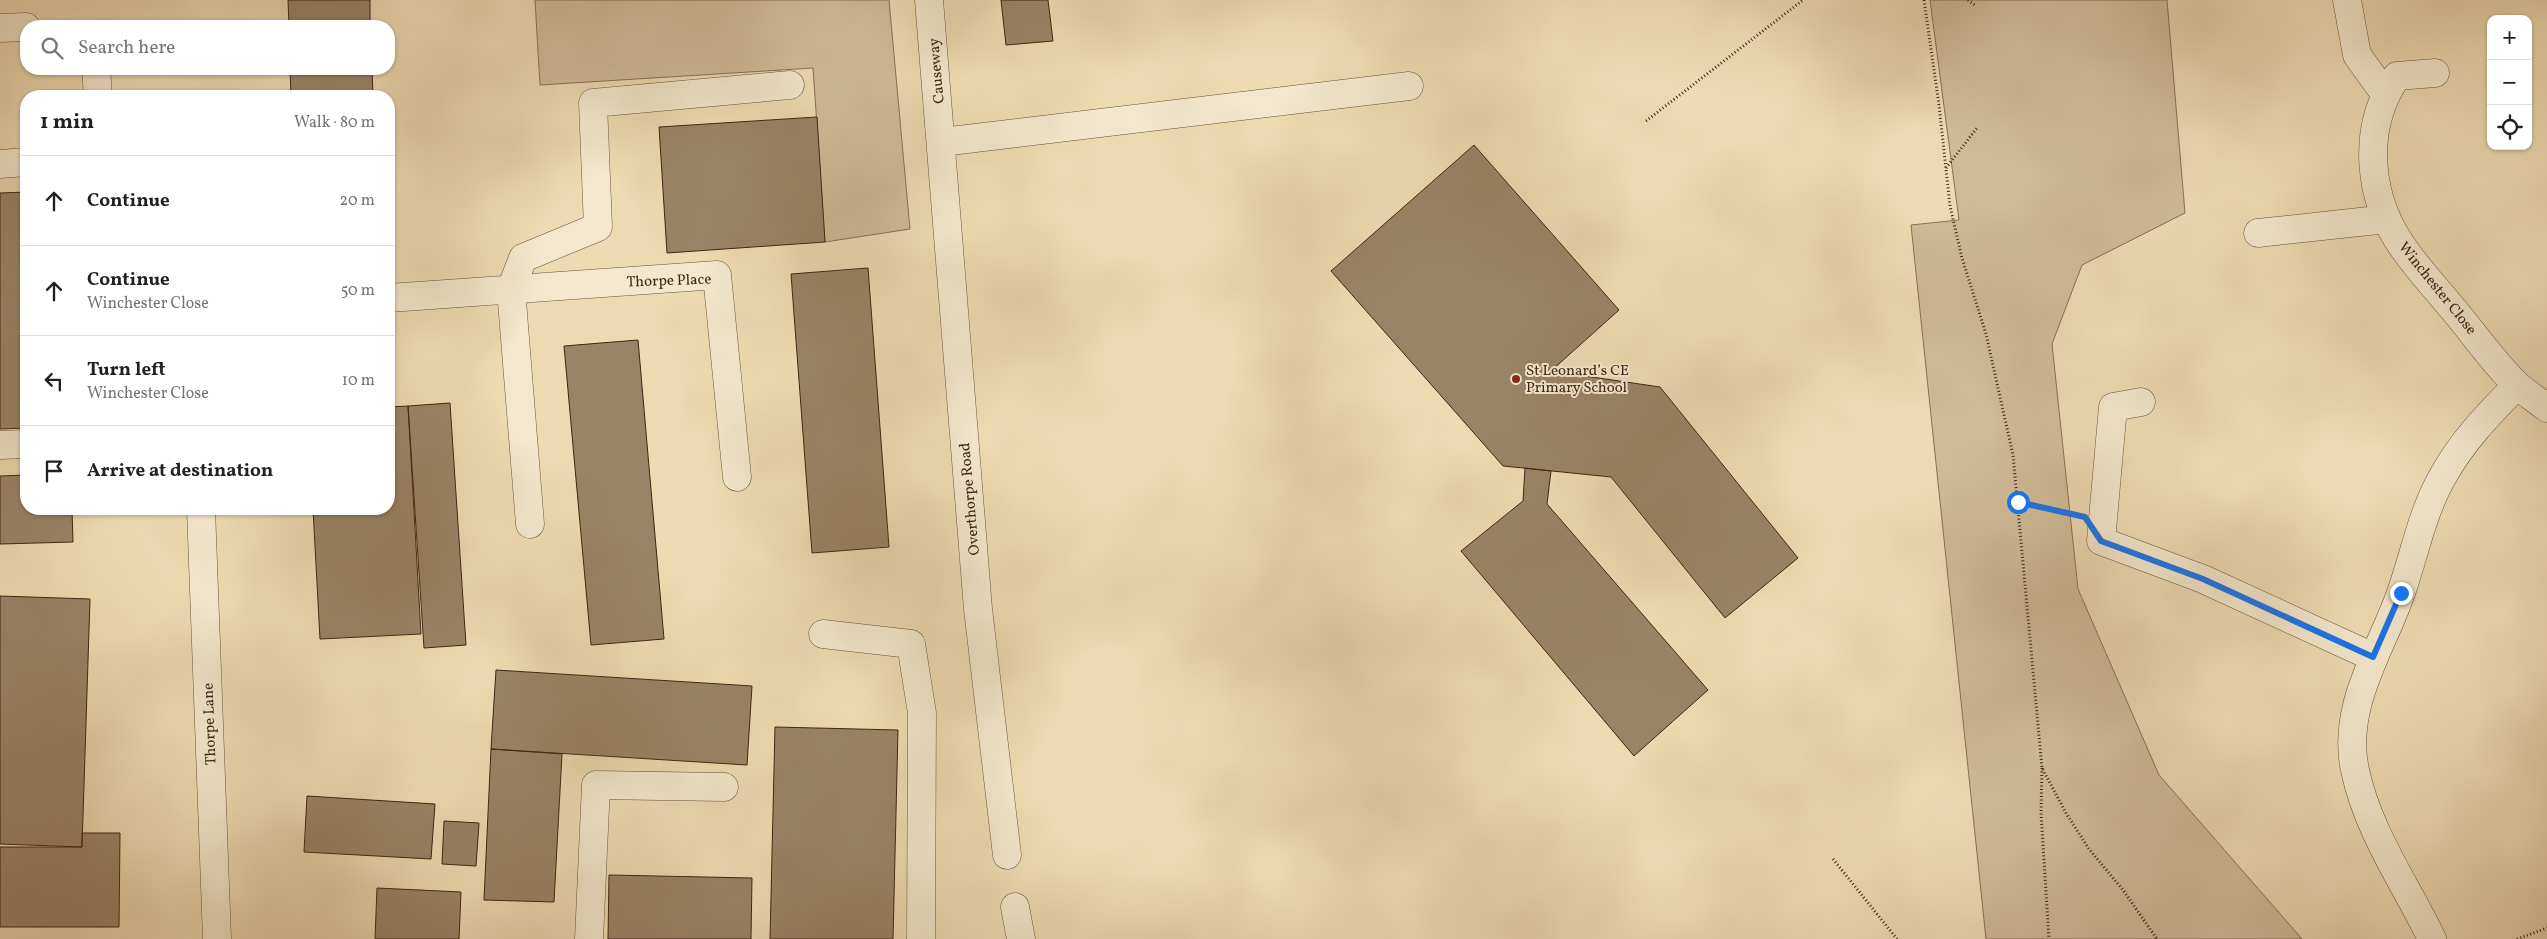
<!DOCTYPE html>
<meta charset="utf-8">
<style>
:root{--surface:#fff;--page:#f6f6f6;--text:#202124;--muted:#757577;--line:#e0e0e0}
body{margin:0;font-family:Vollkorn,serif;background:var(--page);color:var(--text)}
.controls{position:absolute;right:15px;top:15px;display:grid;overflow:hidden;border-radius:10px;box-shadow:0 1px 4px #0004}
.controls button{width:45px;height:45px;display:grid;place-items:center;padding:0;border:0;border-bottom:1px solid var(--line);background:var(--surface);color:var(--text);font:25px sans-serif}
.stop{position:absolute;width:15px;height:15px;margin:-11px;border:4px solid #1a73e8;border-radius:50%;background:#fff}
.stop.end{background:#1a73e8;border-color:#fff;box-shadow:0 1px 5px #0008}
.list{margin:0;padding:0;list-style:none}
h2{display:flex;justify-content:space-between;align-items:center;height:65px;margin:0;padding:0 20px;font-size:21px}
h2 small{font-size:16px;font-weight:400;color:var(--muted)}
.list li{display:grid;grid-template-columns:32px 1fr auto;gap:15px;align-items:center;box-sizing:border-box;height:90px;padding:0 20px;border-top:1px solid var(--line)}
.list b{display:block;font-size:19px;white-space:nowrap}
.list p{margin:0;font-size:16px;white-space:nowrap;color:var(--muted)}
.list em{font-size:16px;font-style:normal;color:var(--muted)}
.icon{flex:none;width:28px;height:28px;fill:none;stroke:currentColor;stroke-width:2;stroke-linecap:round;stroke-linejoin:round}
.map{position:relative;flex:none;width:2547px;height:939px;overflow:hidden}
.search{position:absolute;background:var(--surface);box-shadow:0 1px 4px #0004;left:20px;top:20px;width:375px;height:55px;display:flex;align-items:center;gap:12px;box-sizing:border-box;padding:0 18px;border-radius:20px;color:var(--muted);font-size:19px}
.panel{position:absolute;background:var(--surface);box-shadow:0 1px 4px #0004;left:20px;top:90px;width:375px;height:425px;border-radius:20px}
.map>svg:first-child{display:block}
</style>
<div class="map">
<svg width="2547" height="939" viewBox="0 0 2547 939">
<rect width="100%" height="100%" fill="#eedab2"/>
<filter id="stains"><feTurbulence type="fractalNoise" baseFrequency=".004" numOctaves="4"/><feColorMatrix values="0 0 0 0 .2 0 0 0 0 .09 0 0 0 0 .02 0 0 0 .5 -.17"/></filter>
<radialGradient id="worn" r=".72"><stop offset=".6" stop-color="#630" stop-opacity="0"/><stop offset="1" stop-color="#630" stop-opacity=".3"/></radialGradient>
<!-- green -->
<path fill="#d0bb97" stroke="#887056" d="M535 0H889L910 229 825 242 813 68 540 85Z
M1930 0H2167L2185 213 2082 265 2052 344 2078 589 2159 775 2302 939H1986L1911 225 1959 220Z"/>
<!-- building -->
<path fill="#9a8367" stroke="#3f2516" d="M288 0H370V26H289Z
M1001 0H1048L1053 41 1006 45Z
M290 69H372L373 96H291Z
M817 117 825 242 667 253 659 127Z
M1474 145 1619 310 1551 371 1660 387 1798 558 1725 618 1611 477 1503 466 1331 271Z
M26 192V428L0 429V193Z
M868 268 889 547 812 553 791 274Z
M638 340 664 639 591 645 564 346Z
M450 403 466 645 424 648 408 406Z
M408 406 421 634 320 639 313 509H389V407Z
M1525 468 1551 471 1547 504 1708 690 1634 756 1461 551 1523 501Z
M26 475V509H72L73 542 0 544V476Z
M0 596 90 599 82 847 0 844Z
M496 670 752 686 747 765 491 749Z
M775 727 898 730 893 939H770Z
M491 749 562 754 554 902 484 900Z
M307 796 435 804 431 859 304 852Z
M444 821 479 823 476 866 442 864Z
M82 833H120L119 927H0V847H82Z
M609 875 752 878 751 939H608Z
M377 888 461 892 459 939H375Z"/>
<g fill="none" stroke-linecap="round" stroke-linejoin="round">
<defs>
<path id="minor" d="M929 0 978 609 1007 855
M2347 0 2357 55 2385 94
M0 28 26 27
M96 69 98 96
M2435 73 2397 76C2360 130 2368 202 2407 253 2423 275 2441 294 2458 315 2477 338 2495 364 2517 385 2526 393 2537 400 2547 408
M942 142 1409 86
M0 164 26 162
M2258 233 2387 219
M389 298 717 275 737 477
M2141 402 2113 407 2101 541 2203 579 2373 657
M0 445 26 444
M201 509 217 939
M530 524 511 289 523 258 598 227 593 103 790 85
M823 634 911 644 922 713 921 939
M1015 907 1021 939
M589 939 596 785 724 787
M2432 939C2405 883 2368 832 2355 770 2341 705 2382 649 2402 590 2415 552 2423 510 2443 476 2462 441 2490 413 2517 385"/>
</defs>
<!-- minor casing -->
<use href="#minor" stroke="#6b523d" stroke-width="29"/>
<!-- path -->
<path stroke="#3f2516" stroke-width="3" stroke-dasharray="1 2.5" stroke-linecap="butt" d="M1924 0 1939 105 1950 206 1962 258 1986 334 2013 455 2042 768 2066 813 2089 849 2123 890 2157 939
M1968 0 1976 6
M1646 121 1803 0
M1946 168 1977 128
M2018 502 2069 514
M2042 768 2041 813 2049 939
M1833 859 1897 939
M2517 939 2547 928"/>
<!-- minor -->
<use href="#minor" stroke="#f4e7cd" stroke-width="28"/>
</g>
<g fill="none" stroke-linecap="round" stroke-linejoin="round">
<!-- route -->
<path stroke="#1a73e8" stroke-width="6" d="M2018 502 2085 517 2101 541 2203 579 2373 657 2401 593"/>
</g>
<!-- markers -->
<circle fill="#8f2418" stroke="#f4e7cd" stroke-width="2" cx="1516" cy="379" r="5"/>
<g text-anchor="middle" stroke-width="4" stroke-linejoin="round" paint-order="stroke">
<!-- street labels -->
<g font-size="15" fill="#3f2516" stroke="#f4e7cd">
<text transform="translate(936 71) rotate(-95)" y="5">Causeway</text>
<text transform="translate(669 280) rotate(-2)" y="5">Thorpe Place</text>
<text transform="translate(2438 288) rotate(51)" y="5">Winchester Close</text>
<text transform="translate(969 499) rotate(-95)" y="5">Overthorpe Road</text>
<text transform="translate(209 724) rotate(-92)" y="5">Thorpe Lane</text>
</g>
<!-- poi labels -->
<g font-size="15" fill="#3f2516" stroke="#f4e7cd" text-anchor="start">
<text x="1526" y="375">St Leonard’s CE<tspan x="1526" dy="17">Primary School</tspan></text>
</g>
</g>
<rect width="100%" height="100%" filter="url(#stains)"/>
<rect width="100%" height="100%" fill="url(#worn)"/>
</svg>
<div class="controls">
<button>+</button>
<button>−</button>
<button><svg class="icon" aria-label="locate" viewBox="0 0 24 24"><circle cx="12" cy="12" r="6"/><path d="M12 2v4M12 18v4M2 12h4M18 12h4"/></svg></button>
</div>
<div class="stop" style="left:2018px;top:502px"></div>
<div class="stop end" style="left:2401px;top:593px"></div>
<div class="search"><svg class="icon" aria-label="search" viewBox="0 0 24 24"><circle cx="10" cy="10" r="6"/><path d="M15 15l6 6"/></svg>Search here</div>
<section class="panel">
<h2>1 min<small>Walk · 80 m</small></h2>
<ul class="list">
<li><svg class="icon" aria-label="ahead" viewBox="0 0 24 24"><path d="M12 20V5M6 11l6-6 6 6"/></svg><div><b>Continue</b></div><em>20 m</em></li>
<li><svg class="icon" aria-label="ahead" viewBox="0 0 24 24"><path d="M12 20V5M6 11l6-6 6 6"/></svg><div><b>Continue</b><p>Winchester Close</p></div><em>50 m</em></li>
<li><svg class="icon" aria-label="left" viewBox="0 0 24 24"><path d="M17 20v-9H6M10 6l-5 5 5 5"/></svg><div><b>Turn left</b><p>Winchester Close</p></div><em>10 m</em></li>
<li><svg class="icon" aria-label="arrive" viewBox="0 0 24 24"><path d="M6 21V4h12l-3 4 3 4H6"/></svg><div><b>Arrive at destination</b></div></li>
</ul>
</section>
</div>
